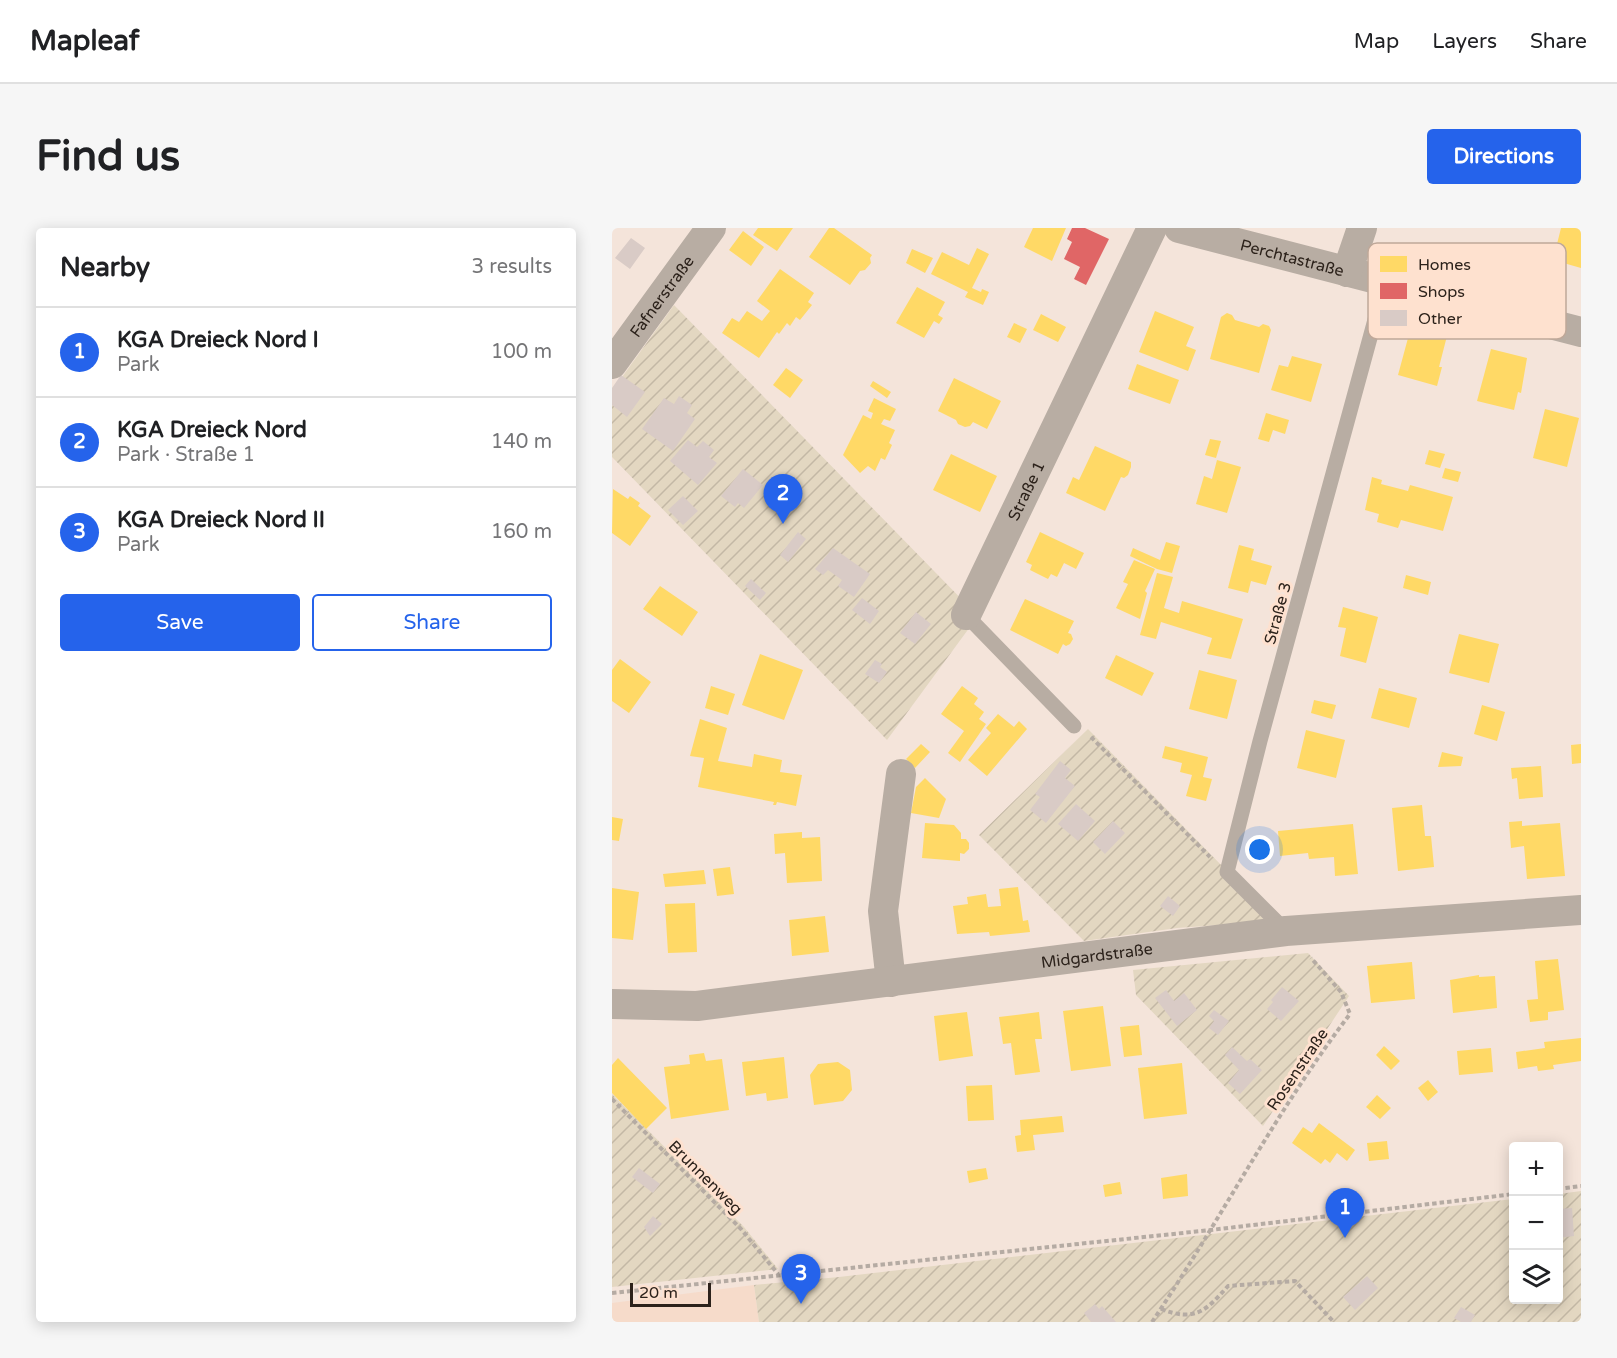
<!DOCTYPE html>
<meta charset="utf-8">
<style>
:root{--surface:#fff;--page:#f6f6f6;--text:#202124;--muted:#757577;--line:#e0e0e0;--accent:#2563eb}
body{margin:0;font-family:"Varela Round",sans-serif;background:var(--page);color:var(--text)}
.controls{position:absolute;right:18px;bottom:18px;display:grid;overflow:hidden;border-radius:6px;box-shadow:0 3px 15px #0003}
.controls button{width:54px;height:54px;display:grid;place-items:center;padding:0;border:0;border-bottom:2px solid var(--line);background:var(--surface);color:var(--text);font:30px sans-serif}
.scale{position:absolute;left:18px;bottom:15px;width:81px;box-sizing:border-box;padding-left:6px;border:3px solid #2c221b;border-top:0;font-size:16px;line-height:21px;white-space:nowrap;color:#2c221b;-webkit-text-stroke:4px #fee1cf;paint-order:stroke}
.you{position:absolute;left:648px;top:622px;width:21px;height:21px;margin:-15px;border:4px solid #fff;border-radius:50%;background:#1a73e8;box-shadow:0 0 0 9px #1a73e833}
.badge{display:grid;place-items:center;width:39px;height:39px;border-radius:50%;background:var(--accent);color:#fff;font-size:20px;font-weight:700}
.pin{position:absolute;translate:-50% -50px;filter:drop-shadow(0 2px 3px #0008)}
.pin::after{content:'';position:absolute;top:32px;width:21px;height:18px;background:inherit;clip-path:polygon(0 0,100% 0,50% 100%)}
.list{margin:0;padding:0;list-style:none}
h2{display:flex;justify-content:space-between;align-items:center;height:78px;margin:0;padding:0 24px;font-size:26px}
h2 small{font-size:20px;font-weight:400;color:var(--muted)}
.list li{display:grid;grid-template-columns:39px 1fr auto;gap:18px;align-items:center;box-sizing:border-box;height:90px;padding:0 24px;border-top:2px solid var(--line)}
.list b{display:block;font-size:22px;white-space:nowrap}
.list p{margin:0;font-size:20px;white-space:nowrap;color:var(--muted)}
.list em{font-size:20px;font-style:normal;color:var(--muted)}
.actions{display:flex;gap:12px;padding:18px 24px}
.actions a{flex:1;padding:14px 0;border:2px solid var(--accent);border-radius:6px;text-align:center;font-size:21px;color:var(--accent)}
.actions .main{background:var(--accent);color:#fff}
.icon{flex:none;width:33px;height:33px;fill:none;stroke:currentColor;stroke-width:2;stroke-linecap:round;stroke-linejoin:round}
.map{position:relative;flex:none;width:969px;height:1094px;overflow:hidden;border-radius:6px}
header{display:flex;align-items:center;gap:36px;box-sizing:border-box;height:84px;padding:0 30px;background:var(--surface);border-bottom:2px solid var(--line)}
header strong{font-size:28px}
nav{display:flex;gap:33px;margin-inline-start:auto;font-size:21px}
.intro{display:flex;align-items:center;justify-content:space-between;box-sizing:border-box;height:144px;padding:0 36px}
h1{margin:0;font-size:42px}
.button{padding:15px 27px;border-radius:6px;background:var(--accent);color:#fff;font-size:21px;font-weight:700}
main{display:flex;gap:36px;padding:0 36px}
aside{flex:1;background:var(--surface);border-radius:6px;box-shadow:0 3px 15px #0003}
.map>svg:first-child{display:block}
</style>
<header>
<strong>Mapleaf</strong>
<nav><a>Map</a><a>Layers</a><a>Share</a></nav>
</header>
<div class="intro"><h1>Find us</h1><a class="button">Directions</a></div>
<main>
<aside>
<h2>Nearby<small>3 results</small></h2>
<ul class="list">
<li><span class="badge">1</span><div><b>KGA Dreieck Nord I</b><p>Park</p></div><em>100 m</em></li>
<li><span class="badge">2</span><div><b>KGA Dreieck Nord</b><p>Park · Straße 1</p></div><em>140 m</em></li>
<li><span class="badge">3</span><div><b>KGA Dreieck Nord II</b><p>Park</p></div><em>160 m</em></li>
</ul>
<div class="actions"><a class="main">Save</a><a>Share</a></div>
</aside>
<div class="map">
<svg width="969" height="1094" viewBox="0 0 969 1094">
<defs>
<pattern id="garden-furrows" width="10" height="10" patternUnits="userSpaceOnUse" patternTransform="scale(1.5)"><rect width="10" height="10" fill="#e3d7c1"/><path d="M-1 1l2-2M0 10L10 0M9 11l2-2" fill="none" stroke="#c3b8a5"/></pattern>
</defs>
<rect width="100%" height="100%" fill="#f4e4da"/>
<!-- built -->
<path fill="#f6dbca" d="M142 1057 147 1094H0V1075Z"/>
<!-- garden -->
<path fill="url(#garden-furrows)" d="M62 77 366 388 275 512 0 229V163Z
M476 501 664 693 565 700 472 713 367 607Z
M696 725 737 768 651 898 524 767 521 742Z
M0 866 132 999 166 1041 0 1059Z
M969 963V1094H147L142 1057 227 1049 901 971 902 1072H946L947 966Z"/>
<!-- homes -->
<path fill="#ffd966" d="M146 0H181L165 23 141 7Z
M217 0H222L260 27 258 30 259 35 253 42 248 43 238 57 197 29Z
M421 0H454L440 33 412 19Z
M949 0H969V40L941 32Z
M131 3 152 19 139 38 117 22Z
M365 20 377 26 360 60 369 64 370 61 377 64 371 77 353 69 356 64 319 46 330 24 357 37Z
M300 21 321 30 313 45 294 35Z
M168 41 202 65 196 74 200 77 188 92 184 89 178 98 175 95 167 106 165 104 147 130 110 105 120 90 127 94 135 83 150 93 158 83 145 73Z
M305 59 333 74 326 87 331 90 327 96 322 93 312 110 284 95Z
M543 83 582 99 574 118 584 122 576 143 527 124Z
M615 85 620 87 623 92 647 99 651 96 657 98 659 102 647 145 598 131 609 89Z
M429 86 454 99 446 114 421 102Z
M402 95 415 101 408 115 395 109Z
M799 99 835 108 827 139H830L825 158 786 147Z
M879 121 915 130 909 165 906 164 902 182 865 173Z
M680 128 710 136 699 174 659 162 667 137 676 139Z
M525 136 567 152 558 176 516 161Z
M174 140 191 152 178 170 161 157Z
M342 150 389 173 375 201 361 194 358 198 353 199 346 196 344 192 326 183Z
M261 153 279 164 275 170 258 158Z
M262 170 284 181 278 193 272 191 269 196 283 202 277 215 280 217 273 232 269 230 263 243 256 238 248 245 231 227 251 187 259 191 261 185 256 183Z
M933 181 967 190 955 239 921 230Z
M654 185 677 192 673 206 661 202 657 214 646 211Z
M598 211 609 213 604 230 593 227Z
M483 218 519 234V239L516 247 512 250 509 249 493 283 454 265 461 249 467 252Z
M817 222 833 226 828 240 813 236Z
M339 226 385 248 368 284 321 262Z
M605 232 629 239 615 285 584 276 592 248 600 251Z
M833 240 849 244 846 254 830 250Z
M760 249 770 252 769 256 796 263 798 257 841 269 831 303 789 292 786 300 765 294 767 286 753 282Z
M1 261 16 271 18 268 28 275 26 278 39 288 18 318 0 305Z
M428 304 472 325 464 341 452 335 445 349 439 346 436 351 418 342 420 337 414 334Z
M554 314 568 318 560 345 545 341 518 328 521 320 548 332Z
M627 317 642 321 639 332 660 338 654 357 639 353 636 365 616 360Z
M522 332 543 341 533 363 535 365 528 391 504 380 516 356 511 354Z
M545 345 561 349 552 380 567 385 570 373 631 391 619 431 595 426 600 410 549 394 544 411 528 407Z
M794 347 819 354 816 367 791 360Z
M48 358 86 384 70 408 31 381Z
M413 371 462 393 456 405 459 406 461 411 458 416 454 418 451 416 446 426 398 402Z
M731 379 766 389 754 435 728 428 734 400 726 399Z
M847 406 887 416 877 455 837 445Z
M148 426 191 442 172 492 130 477Z
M504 427 542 445 530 468 493 450Z
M8 431 39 454 17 485 0 473V442Z
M587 442 625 452 615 491 577 481Z
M99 458 123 466 116 487 93 480Z
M350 458 366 470 362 476 372 484 367 491 374 496 348 534 336 525 352 503 329 486Z
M767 460 805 470 797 500 759 490Z
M702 472 724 477 720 491 699 485Z
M870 477 893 484 885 513 862 506Z
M386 486 402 499 407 493 415 501 375 548 356 532 379 505 374 500Z
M88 491 115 500 106 533 140 539 142 526 170 532 168 544 190 547 184 578 165 574 164 577H161L162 574 86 559 92 530 78 528Z
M694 502 733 512 724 550 685 540Z
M309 516 318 524 303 540 294 531Z
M969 516V535L960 536 959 517Z
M553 518 596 529 591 549 600 551 594 573 574 568 580 547 568 544 570 535 550 530Z
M830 524 851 529 849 538 826 539Z
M929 538 931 569 907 571 905 550 900 551 899 540Z
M313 550 334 571 327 590 299 585 304 559Z
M810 577 813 608H819L822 639 786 643 780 580Z
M0 589 11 591 7 613 0 612Z
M910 593V598L948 595 953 648 915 651 912 618 899 620 897 594Z
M313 595 342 597 349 605V611H354L357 615V621L352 626 348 625V633L310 630Z
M741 596 746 646 723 648 722 629 697 631 696 625 668 628 666 603Z
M190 604V610L208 609 210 653 175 655 173 625 163 626 162 606Z
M118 639 122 666 105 668 101 641Z
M92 642 94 656 53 659 51 646Z
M406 659 411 693 416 692 418 704 378 708 377 704 345 706 341 678 356 676 355 669 374 666 376 679 389 678 387 661Z
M0 660 27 664 21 712 0 710Z
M83 675 85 724 56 725 53 676Z
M213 688 217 724 180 728 177 692Z
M946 731 952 782 936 784V792L918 794 915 772 926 771 923 733Z
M800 734 803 771 759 775 755 738Z
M867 747V749L883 748 885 780 841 785 838 752Z
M491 778 499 838 459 843 451 783Z
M355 784 361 828 327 833 322 788Z
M427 784 430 811H423L428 844 403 847 399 815 391 816 387 789Z
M527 797 530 827 512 829 508 799Z
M969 810V833L941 837 942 841 926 843 925 838 906 841 904 824 933 820 932 814Z
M772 818 788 833 779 842 764 827Z
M879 820 881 844 847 847 845 823Z
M92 825 94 833 110 831 117 882 59 891 52 839 78 836 77 827Z
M172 829 176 870 155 873 154 865 134 868 130 834Z
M6 830 55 880 34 901 0 865V837Z
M226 834 238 842 240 862 231 873 202 877 198 847 206 836Z
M570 835 575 886 532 891 526 840Z
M816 852 826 864 816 873 806 860Z
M380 857 382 892 356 893 354 858Z
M765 867 779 880 768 891 754 879Z
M450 888 452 904 421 907 423 922 405 924 403 908 409 907 408 892Z
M707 895 743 922 735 933 725 925 718 935 713 931 709 936 680 915 691 899 700 905Z
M775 913 777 931 757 933 755 915Z
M374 940 376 951 357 955 355 943Z
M575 946 576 968 551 971 549 950Z
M508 954 510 966 493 969 491 957Z"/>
<!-- shops -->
<path fill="#e06666" d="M460 0H473L497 11 474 57 462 51 468 39 452 31 460 14 455 11Z"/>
<!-- building -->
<path fill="#d9cbc6" d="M19 10 33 20 18 41 3 30Z
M9 147 33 164 15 189 0 177V160Z
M67 168 80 177 75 185 83 191 61 223 30 201 52 170 62 176Z
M76 212 85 219 91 213 102 222 97 229 105 235 86 257 58 233Z
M131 241 151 257 132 280 126 275 123 279 109 268Z
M71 268 86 283 71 297 56 282Z
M186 304 194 311 176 334 168 327Z
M221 320 258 346 242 369 226 358 230 352 216 342 211 347 203 341Z
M139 351 154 365 148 372 133 358Z
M250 370 267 383 258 396 240 382Z
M304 384 319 396 303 416 288 405Z
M263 432 270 436 268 439 275 444 267 455 253 446Z
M448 533 459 542 453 550 463 558 434 595 418 582 428 569 423 566Z
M464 576 483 593 466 613 446 596Z
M501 593 513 605 493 626 481 614Z
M556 668 568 678 561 688 548 678Z
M670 759 687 773 669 793 655 781 661 774 659 772Z
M554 762 562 773 572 765 585 782 565 798 543 770Z
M602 782 617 793 606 807 597 800 602 793 597 788Z
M620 819 635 833 638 831 650 842 628 866 616 855 627 842 613 827Z
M27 940 48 956 41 965 20 949Z
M960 980 962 1008 946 1010V981Z
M41 988 50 996 38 1008 32 999Z
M755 1048 766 1060 743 1082 731 1069Z
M483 1076 487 1081 490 1078 504 1094H479L472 1085Z
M849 1079 863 1087 859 1094H849L842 1090Z"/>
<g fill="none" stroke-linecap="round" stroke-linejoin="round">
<!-- path -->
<path stroke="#b5aba3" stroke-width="4" stroke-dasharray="4.5 3" stroke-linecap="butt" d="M479 509 598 629
M0 871 129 1001 166 1046
M946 961 969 958
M0 1065 599 1002 902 966
M549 1081C583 1094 594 1083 616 1058L683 1053 722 1094
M540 1094C608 993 664 883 738 786L729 764 699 730"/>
<!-- service -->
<path stroke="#b8ada3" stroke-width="15" d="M354 387 462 498
M674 703 615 644 648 513 773 55"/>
<!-- minor -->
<g stroke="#b8ada3" stroke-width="30">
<path id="s1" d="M567 0 969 104"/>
<path d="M735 44 750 0"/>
<path id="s2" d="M0 136 99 0"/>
<path id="s3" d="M354 387 540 0"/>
<path d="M279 754 271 683 289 546"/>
<path id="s4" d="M0 776 85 778 674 703 969 682"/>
</g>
</g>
<g text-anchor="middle" stroke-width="6" stroke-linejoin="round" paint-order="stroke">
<!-- street labels -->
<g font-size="16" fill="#2c221b" stroke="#fee1cf">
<text dy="6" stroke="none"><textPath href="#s1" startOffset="117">Perchtastraße</textPath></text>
<text dy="6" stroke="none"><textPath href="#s2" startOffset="84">Fafnerstraße</textPath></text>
<text dy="6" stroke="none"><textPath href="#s3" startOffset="138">Straße 1</textPath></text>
<text transform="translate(665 385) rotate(-75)" y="6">Straße 3</text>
<text dy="6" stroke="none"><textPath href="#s4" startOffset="488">Midgardstraße</textPath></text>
<text transform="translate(685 841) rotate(-56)" y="6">Rosenstraße</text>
<text transform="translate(94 949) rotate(45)" y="6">Brunnenweg</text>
</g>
</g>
<!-- legend -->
<rect x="756" y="15" width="198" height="96" rx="9" fill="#fee1cf" stroke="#bfa899" stroke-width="1.5"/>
<rect x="768" y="28" width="27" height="16" fill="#ffd966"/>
<rect x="768" y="55" width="27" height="16" fill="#e06666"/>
<rect x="768" y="82" width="27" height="16" fill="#d9cbc6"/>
<g font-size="16" fill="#2c221b">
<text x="806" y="42">Homes</text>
<text x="806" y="69">Shops</text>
<text x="806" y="96">Other</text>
</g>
</svg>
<div class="controls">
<button>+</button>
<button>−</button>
<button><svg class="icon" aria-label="layers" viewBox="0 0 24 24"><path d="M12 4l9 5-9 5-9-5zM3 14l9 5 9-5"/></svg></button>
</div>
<div class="scale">20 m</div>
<div class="you"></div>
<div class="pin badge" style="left:733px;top:1010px">1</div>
<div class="pin badge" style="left:171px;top:296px">2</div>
<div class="pin badge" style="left:189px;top:1076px">3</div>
</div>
</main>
